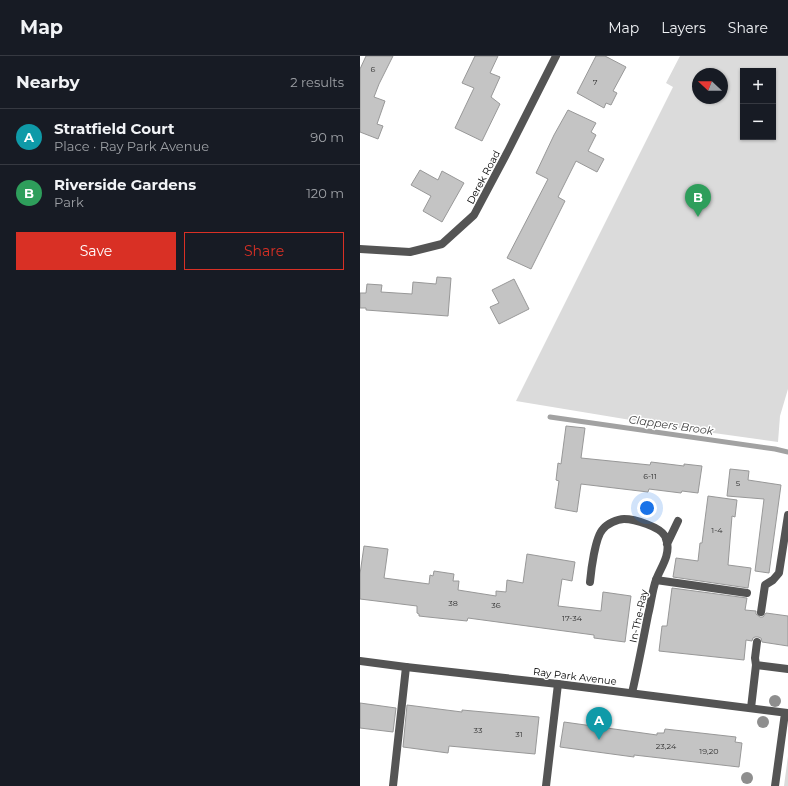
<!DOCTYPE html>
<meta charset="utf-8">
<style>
:root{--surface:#171b24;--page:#242831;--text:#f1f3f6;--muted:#9ea1a6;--line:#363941;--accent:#d93025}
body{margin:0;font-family:Montserrat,sans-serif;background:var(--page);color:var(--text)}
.controls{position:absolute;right:12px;top:12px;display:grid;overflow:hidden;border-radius:0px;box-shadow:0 1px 3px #0004}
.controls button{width:36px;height:36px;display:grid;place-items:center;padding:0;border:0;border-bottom:1px solid var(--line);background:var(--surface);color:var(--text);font:20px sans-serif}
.compass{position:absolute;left:332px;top:12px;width:36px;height:36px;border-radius:50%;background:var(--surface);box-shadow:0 1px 3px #0004;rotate:292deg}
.you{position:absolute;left:287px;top:452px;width:14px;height:14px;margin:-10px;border:3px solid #fff;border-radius:50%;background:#1a73e8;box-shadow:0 0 0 6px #1a73e833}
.badge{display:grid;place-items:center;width:26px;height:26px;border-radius:50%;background:var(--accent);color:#fff;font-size:13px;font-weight:700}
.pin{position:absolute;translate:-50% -33px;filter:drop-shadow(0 1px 2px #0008)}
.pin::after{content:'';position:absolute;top:21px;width:14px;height:12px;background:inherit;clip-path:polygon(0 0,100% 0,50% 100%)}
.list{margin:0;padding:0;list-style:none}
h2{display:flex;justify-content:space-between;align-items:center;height:52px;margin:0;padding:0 16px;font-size:17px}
h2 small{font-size:13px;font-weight:400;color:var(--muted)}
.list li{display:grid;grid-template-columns:26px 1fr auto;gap:12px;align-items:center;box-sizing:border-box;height:56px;padding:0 16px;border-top:1px solid var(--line)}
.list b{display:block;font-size:15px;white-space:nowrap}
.list p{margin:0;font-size:13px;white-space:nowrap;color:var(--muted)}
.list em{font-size:13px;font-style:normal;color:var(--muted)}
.actions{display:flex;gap:8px;padding:12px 16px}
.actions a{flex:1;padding:9px 0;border:1px solid var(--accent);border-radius:0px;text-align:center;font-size:14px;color:var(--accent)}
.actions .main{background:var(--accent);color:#fff}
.map{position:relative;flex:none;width:428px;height:730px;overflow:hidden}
header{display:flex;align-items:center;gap:24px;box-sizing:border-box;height:56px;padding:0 20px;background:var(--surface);border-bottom:1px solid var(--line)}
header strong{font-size:19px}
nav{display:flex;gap:22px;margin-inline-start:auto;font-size:14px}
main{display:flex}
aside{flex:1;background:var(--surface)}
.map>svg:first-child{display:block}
</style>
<header>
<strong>Map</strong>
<nav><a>Map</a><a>Layers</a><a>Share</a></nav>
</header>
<main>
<aside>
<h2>Nearby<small>2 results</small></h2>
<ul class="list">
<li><span class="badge" style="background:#0f9aa8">A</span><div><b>Stratfield Court</b><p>Place · Ray Park Avenue</p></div><em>90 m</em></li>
<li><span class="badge" style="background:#2e9e5b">B</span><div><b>Riverside Gardens</b><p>Park</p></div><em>120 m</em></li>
</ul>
<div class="actions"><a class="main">Save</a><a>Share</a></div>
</aside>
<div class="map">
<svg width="428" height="730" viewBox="0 0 428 730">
<rect width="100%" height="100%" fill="#fff"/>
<!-- green -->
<path fill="#dbdbdb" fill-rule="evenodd" d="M320 0H428V333L420 360 418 386 325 373 156 345 313 31 306 27ZM383 15H413V81H383ZM338 18H362V42H338Z
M428 700V730H424Z"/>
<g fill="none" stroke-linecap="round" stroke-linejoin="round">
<!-- stream -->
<path stroke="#a2a2a2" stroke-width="5" d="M190 361 415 393 428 396"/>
</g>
<!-- building -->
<path fill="#c4c4c4" stroke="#989898" d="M6 0H33L19 28 14 41 25 45 17 68 23 70 18 83 0 76V13Z
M115 0H138L130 17 140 21 131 41 140 48 122 85 95 72 114 32 102 27Z
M236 0H245L266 11 253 35 257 37 251 49 246 47 244 52 217 37Z
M208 54 236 67 231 76 236 79 228 95 244 103 237 116 216 105 198 141 205 145 171 213 147 202 188 123 176 117 194 79Z
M60 114 78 124 82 115 104 127 82 166 63 155 71 140 51 129Z
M77 221 91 222 88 260 6 254V252H0V237H6L7 228 22 229 21 236 52 238 53 226 76 228Z
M154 223 169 253 139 268 130 251 139 247 132 234Z
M206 370 225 372 221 402 290 409 291 406 324 410V408L342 410 338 437 322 435 321 437 289 433 288 436 221 428 217 456 195 452 199 425 196 424 198 407 201 408Z
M370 413 389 415 388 424 421 429 409 517 395 515 404 443 367 440Z
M348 440 377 444 375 461 372 460 368 509 391 512 388 532 313 521 316 502 338 505 340 487H342Z
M4 490 28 493 24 522 69 528 70 519 73 520 74 515 94 518 93 525H99L98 534 136 540V535L146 536 147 524 163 527 167 498 215 506 212 525 202 523 198 550 241 555 243 536 271 540 265 586 234 582V579L108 562 107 565 68 561 59 560V558L57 557V550L0 543V518Z
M312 532 387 542 385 554 396 555V558L400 561H403L406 557 428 560V590L402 586 401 582 398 581H395L393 582 392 585 386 584 384 604 299 595 302 570H307Z
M0 647 36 652 33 676 0 672Z
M47 649 102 656V654L179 661 175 698 89 690 88 697 43 691Z
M204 666 297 679V677H304L305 673 376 681 375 686 382 687 379 711 274 699V701L200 691Z"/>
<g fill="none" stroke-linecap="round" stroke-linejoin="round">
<!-- lane -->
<path stroke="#545454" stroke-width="8" d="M296 524 387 537
M401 556 405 529 413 524 419 517 428 459
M396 609 428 613
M391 652 396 609 395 602 397 586
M33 730 46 611
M186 730 198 628"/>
<!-- street -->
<path stroke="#545454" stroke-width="8" d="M0 193 50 196 82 188 114 159 149 93 196 0
M307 488 318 465
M230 526C231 515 235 481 243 473 247 468 257 463 264 463 275 463 300 471 305 480 306 482 306 484 307 486 310 500 301 511 296 524 292 535 291 548 288 559 283 585 278 611 272 637
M0 605 46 611 198 628 428 657
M415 730 425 657"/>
</g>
<!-- trees -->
<g fill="#8e8e8e">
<circle cx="415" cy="645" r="6"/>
<circle cx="403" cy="666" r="6"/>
<circle cx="387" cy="722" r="6"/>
</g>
<g text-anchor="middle" stroke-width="3" stroke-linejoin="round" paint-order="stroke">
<!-- number labels -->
<g font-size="8" fill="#313131">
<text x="13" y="16">6</text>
<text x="235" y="29">7</text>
<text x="290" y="423">6-11</text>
<text x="378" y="430">5</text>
<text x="357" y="477">1-4</text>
<text x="93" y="550">38</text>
<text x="136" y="552">36</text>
<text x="212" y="565">17-34</text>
<text x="118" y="677">33</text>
<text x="159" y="681">31</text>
<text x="306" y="693">23,24</text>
<text x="349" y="698">19,20</text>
</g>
<!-- street labels -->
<g font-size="10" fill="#000" stroke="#fff">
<text transform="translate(123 121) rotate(-62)" y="4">Derek Road</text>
<text transform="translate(278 560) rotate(-78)" y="4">In-The-Ray</text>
<text transform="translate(215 620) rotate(7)" y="4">Ray Park Avenue</text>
</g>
<!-- water labels -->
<g font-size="11" font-style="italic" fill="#434343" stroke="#fff">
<text transform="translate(311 369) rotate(8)" y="4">Clappers Brook</text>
</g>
</g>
</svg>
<div class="controls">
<button>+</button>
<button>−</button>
</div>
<svg class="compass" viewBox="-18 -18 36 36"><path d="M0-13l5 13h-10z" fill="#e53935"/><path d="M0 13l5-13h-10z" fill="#9ea1a6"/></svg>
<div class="you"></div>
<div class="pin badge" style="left:239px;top:684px;background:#0f9aa8">A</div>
<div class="pin badge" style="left:338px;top:161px;background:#2e9e5b">B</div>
</div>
</main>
